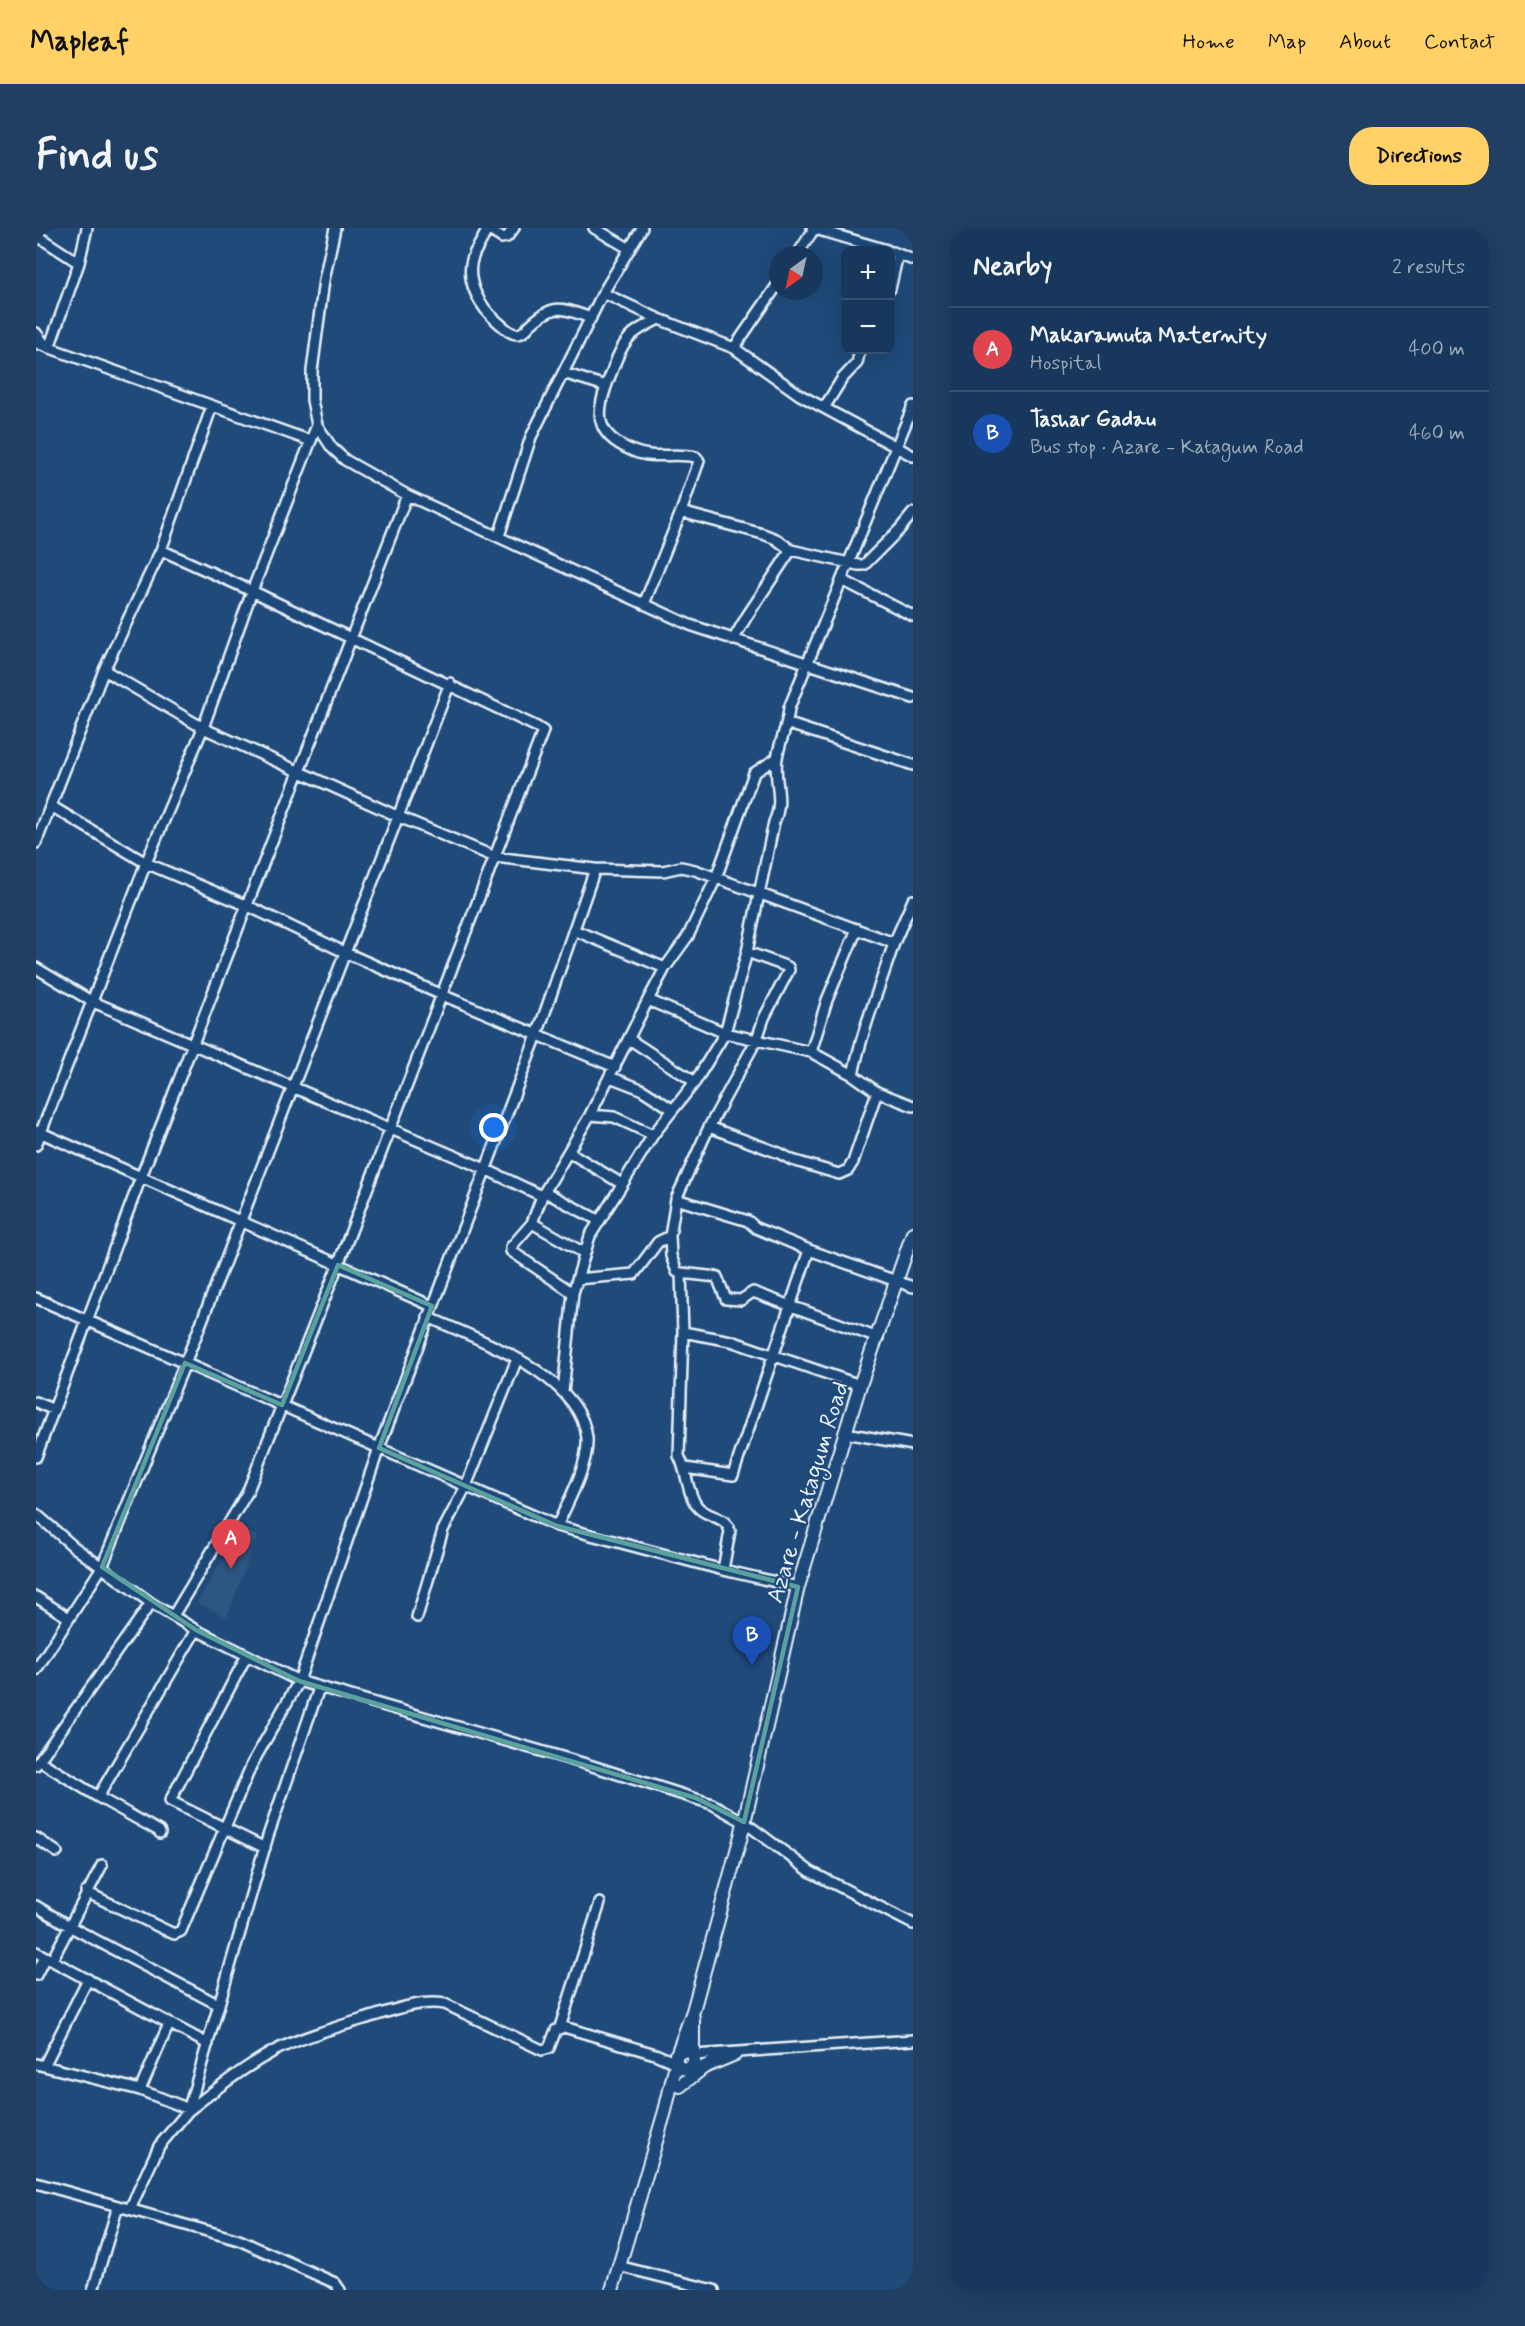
<!DOCTYPE html>
<meta charset="utf-8">
<style>
:root{--surface:#17385c;--page:#203f62;--text:#f1f3f6;--muted:#9eacbb;--line:#365272;--accent:#ffd166}
body{margin:0;font-family:Mynerve,sans-serif;background:var(--page);color:var(--text)}
.controls{position:absolute;right:18px;top:18px;display:grid;overflow:hidden;border-radius:12px;box-shadow:0 6px 24px #0002}
.controls button{width:54px;height:54px;display:grid;place-items:center;padding:0;border:0;border-bottom:2px solid var(--line);background:var(--surface);color:var(--text);font:30px sans-serif}
.compass{position:absolute;left:733px;top:18px;width:54px;height:54px;border-radius:50%;background:var(--surface);box-shadow:0 6px 24px #0002;rotate:213deg}
.you{position:absolute;left:458px;top:900px;width:21px;height:21px;margin:-15px;border:4px solid #fff;border-radius:50%;background:#1a73e8;box-shadow:0 0 0 9px #1a73e833}
.badge{display:grid;place-items:center;width:39px;height:39px;border-radius:50%;background:var(--accent);color:#fff;font-size:20px;font-weight:700}
.pin{position:absolute;translate:-50% -50px;filter:drop-shadow(0 2px 3px #0008)}
.pin::after{content:'';position:absolute;top:32px;width:21px;height:18px;background:inherit;clip-path:polygon(0 0,100% 0,50% 100%)}
.list{margin:0;padding:0;list-style:none}
h2{display:flex;justify-content:space-between;align-items:center;height:78px;margin:0;padding:0 24px;font-size:26px}
h2 small{font-size:20px;font-weight:400;color:var(--muted)}
.list li{display:grid;grid-template-columns:39px 1fr auto;gap:18px;align-items:center;box-sizing:border-box;height:84px;padding:0 24px;border-top:2px solid var(--line)}
.list b{display:block;font-size:22px;white-space:nowrap}
.list p{margin:0;font-size:20px;white-space:nowrap;color:var(--muted)}
.list em{font-size:20px;font-style:normal;color:var(--muted)}
.map{position:relative;flex:none;width:877px;height:2062px;overflow:hidden;border-radius:24px}
header{display:flex;align-items:center;gap:36px;box-sizing:border-box;height:84px;padding:0 30px;background:var(--accent);color:#111}
header strong{font-size:28px}
nav{display:flex;gap:33px;margin-inline-start:auto;font-size:21px}
.intro{display:flex;align-items:center;justify-content:space-between;box-sizing:border-box;height:144px;padding:0 36px}
h1{margin:0;font-size:42px}
.button{padding:15px 27px;border-radius:24px;background:var(--accent);color:#111;font-size:21px;font-weight:700}
main{display:flex;gap:36px;padding:0 36px}
aside{flex:1;background:var(--surface);border-radius:24px;box-shadow:0 6px 24px #0002}
.map>svg:first-child{display:block}
</style>
<header>
<strong>Mapleaf</strong>
<nav><a>Home</a><a>Map</a><a>About</a><a>Contact</a></nav>
</header>
<div class="intro"><h1>Find us</h1><a class="button">Directions</a></div>
<main>
<div class="map">
<svg width="877" height="2062" viewBox="0 0 877 2062">
<rect width="100%" height="100%" fill="#1f4a7a"/>
<filter id="ink" filterUnits="userSpaceOnUse"><feTurbulence type="fractalNoise" baseFrequency=".0167" numOctaves="2"/><feDisplacementMap in="SourceGraphic" scale="12" xChannelSelector="R" yChannelSelector="G"/><feConvolveMatrix kernelMatrix="1 2 1 2 8 2 1 2 1" color-interpolation-filters="sRGB"/></filter>
<g filter="url(#ink)">
<!-- built -->
<path fill="#2e5683" d="M205 1300 221 1308 191 1389 161 1375Z"/>
<g fill="none" stroke-linecap="round" stroke-linejoin="round">
<defs>
<path id="minor" d="M299 0 288 52 276 143V172L281 197 296 220 309 232 371 267 654 397 877 470
M450 0 466 10 471 9 478 0
M558 0 594 21
M776 0 851 22
M451 2C447 11 442 18 438 26 427 51 444 80 463 95 468 99 475 107 482 106 487 105 491 101 493 98 518 74 525 80 555 90
M0 7 43 35
M857 24 877 32
M761 27 778 1
M854 61 862 26
M567 65 623 91 698 120 764 167 877 228
M0 105 10 118
M0 115 275 213
M13 120 43 35 51 0
M698 120 742 56
M527 145 570 158
M788 180 806 151 821 135 824 122
M645 284 727 306 740 311 755 322 822 337H828L863 302 877 285
M463 308 495 209 567 65 606 0
M125 322 216 363 501 499 507 503 302 1037 211 1265 137 1388
M806 352 877 388
M608 376 645 284 663 233 660 229C639 224 618 232 597 223 556 206 560 184 574 148 579 136 583 121 592 111 599 102 613 96 623 91
M697 412 711 388 755 322
M68 442 167 500 361 588 459 629 559 641
M753 496 877 537
M15 578 110 635 212 678 308 724 406 767 579 839
M0 615 68 442 125 322 176 178
M538 702 629 740
M711 724 752 739 753 742 728 790 721 811 673 899 640 971 634 1008 635 1028 641 1044 645 1045 681 1049 690 1071 705 1072 717 1064 842 1110
M0 740 55 773 449 941 506 968
M612 772 689 805 775 824 817 847 841 864 877 878
M593 811 659 854
M775 824 791 772 821 701
M817 847C826 802 844 758 858 715
M574 849 605 861 636 881
M554 887 578 889 617 907
M673 899 743 925 756 932 803 946 812 942 817 934 841 864
M1 903 396 1078
M0 917 110 635 167 500 216 363 281 197
M533 924 586 956
M509 964 562 992
M640 971 712 993 720 1000 773 1022 877 1059
M496 995 475 1019V1023L537 1065
M548 1025 496 995 506 968 554 887 612 772 629 740 652 708 680 650 718 545 741 530
M645 1045 647 1104 643 1228C651 1243 651 1265 661 1278 670 1290 690 1287 694 1303L687 1342
M541 1051 598 1046 622 1014 634 1008
M0 1070 521 1298 687 1342 762 1359
M392 1089C442 1112 544 1146 551 1210 553 1236 532 1274 521 1298
M647 1104 695 1113 824 1157
M527 1164 537 1065 554 1008 617 907 659 854 689 805 711 724 738 594C749 571 737 553 741 530 744 512 752 498 753 480L877 178
M0 1174 18 1182
M809 1205 877 1217
M0 1229 105 949 371 267
M649 1240 697 1247 773 1022
M0 1286 38 1319 115 1375 160 1402 263 1453 550 1536 676 1576 708 1594 775 1644 877 1696
M0 1369 33 1390
M381 1389 407 1302 430 1258 481 1131
M211 1427 134 1573 229 1620
M0 1442 66 1339 162 1103 414 455
M4 1533 62 1569 123 1603 124 1605
M0 1537 115 1375
M62 1569 160 1402
M0 1610 21 1624
M50 1664 138 1706 145 1703 216 1536 263 1453 343 1220 501 807 559 641 627 643 645 639 659 642 858 715 877 672
M0 1678 33 1698 183 1777
M0 1724 172 1816
M16 1732 66 1637
M0 1747 9 1729
M524 1799 564 1675
M658 1827 877 1812
M0 1836 104 1862 153 1881
M8 1838 52 1751
M104 1862 133 1796
M152 1883C180 1861 207 1840 238 1823 265 1809 308 1797 338 1788 360 1781 385 1772 409 1776L506 1822 513 1820 520 1802 528 1799 619 1826 640 1835
M0 1955 203 2012 299 2055 304 2062
M94 1981 123 1918 152 1883 232 1608 283 1460
M582 2038 678 2062
M57 2062 82 1978"/>
<path id="major" d="M642 1824 657 1783 705 1608 762 1359 824 1157 877 1005
M657 1825V1790
M644 1858 668 1839 699 1826
M576 2062 629 1883 640 1836V1827L650 1821 658 1827V1835L653 1841 644 1840 640 1836"/>
</defs>
<!-- minor casing -->
<use href="#minor" stroke="#e8f1f8" stroke-width="14"/>
<!-- major casing -->
<use href="#major" stroke="#e8f1f8" stroke-width="16"/>
<!-- minor -->
<use href="#minor" stroke="#1f4a7a" stroke-width="9"/>
<!-- major -->
<use href="#major" stroke="#1f4a7a" stroke-width="12"/>
</g>
</g>
<!-- marked area -->
<path fill="none" stroke="#5ba19e" stroke-width="4.5" stroke-linejoin="round" d="M302 1037 396 1078 343 1220 521 1298 762 1359 708 1594 660 1570 263 1453 160 1402 66 1339 149 1135 246 1177Z"/>
<g text-anchor="middle" stroke-width="4.5" stroke-linejoin="round" paint-order="stroke">
<!-- street labels -->
<g font-size="24" fill="#e8f1f8" stroke="#1f4a7a">
<text transform="translate(771 1264) rotate(-73)" y="8">Azare - Katagum Road</text>
</g>
</g>
</svg>
<div class="controls">
<button>+</button>
<button>−</button>
</div>
<svg class="compass" viewBox="-18 -18 36 36"><path d="M0-13l5 13h-10z" fill="#e53935"/><path d="M0 13l5-13h-10z" fill="#9eacbb"/></svg>
<div class="you"></div>
<div class="pin badge" style="left:195px;top:1341px;background:#e0444e">A</div>
<div class="pin badge" style="left:716px;top:1438px;background:#1a4fb4">B</div>
</div>
<aside>
<h2>Nearby<small>2 results</small></h2>
<ul class="list">
<li><span class="badge" style="background:#e0444e">A</span><div><b>Makaramuta Maternity</b><p>Hospital</p></div><em>400 m</em></li>
<li><span class="badge" style="background:#1a4fb4">B</span><div><b>Tashar Gadau</b><p>Bus stop · Azare - Katagum Road</p></div><em>460 m</em></li>
</ul>
</aside>
</main>
